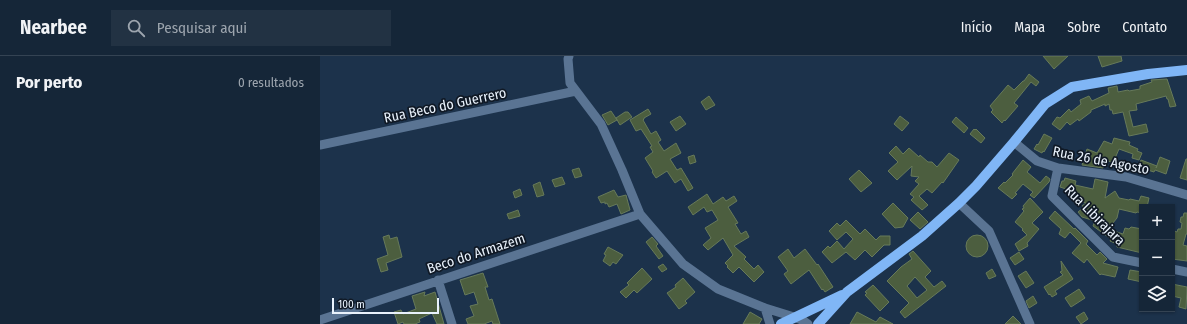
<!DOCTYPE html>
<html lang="pt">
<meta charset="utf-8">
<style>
:root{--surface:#152638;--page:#223243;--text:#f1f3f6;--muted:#9da5ae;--line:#344353}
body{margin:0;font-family:"Fira Sans Condensed",sans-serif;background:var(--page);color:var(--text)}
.controls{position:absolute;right:12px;bottom:12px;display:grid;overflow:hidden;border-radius:0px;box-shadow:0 1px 3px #0004}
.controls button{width:36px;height:36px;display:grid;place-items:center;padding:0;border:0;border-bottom:1px solid var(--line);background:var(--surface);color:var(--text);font:20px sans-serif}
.scale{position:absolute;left:12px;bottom:10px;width:107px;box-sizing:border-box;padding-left:4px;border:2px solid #e9f2fc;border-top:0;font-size:11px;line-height:14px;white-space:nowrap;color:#e9f2fc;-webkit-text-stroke:3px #101925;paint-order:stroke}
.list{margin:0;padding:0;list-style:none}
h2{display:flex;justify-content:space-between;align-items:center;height:52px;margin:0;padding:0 16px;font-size:17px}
h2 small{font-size:13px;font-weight:400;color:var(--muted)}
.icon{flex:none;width:22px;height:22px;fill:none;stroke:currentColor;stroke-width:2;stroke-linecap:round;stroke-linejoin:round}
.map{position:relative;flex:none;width:867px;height:268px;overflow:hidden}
header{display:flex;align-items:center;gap:24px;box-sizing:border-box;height:56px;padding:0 20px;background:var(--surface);border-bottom:1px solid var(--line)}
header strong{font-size:19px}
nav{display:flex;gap:22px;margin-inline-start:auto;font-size:14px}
.search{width:280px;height:36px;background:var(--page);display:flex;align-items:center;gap:10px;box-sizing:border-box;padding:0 14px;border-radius:0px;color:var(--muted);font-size:15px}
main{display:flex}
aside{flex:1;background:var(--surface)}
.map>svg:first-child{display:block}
</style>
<header>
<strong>Nearbee</strong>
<div class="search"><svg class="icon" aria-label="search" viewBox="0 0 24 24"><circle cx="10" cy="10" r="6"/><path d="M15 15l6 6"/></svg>Pesquisar aqui</div>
<nav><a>Início</a><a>Mapa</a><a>Sobre</a><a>Contato</a></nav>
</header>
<main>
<aside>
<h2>Por perto<small>0 resultados</small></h2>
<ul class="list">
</ul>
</aside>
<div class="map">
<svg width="867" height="268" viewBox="0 0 867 268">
<rect width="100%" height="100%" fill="#1c324b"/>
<!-- building -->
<path fill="#4c5e3f" stroke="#677a5a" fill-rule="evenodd" d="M723 0H748L734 13Z
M778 0H801L802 5 782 11Z
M709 18 719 26 716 30 711 26 694 47 698 50 685 65 684 64 682 67 671 56 673 54 670 50 688 29 694 34 703 25H704Z
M847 23 856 50 850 51 848 43H847L846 40 816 48 817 54 809 55 813 71 826 68 828 76 809 80 803 56 793 58 792 54H790L789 48 785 50V48L771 54V56L759 65 758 63 750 69 747 66 740 74 732 68 737 61 740 62 749 53 751 56 761 48 760 44 769 40 772 45 789 37 788 32 797 30 798 36 808 34 809 35 820 33V30L832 26 831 24Z
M389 40 395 49 386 54 381 46Z
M328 53 331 58 324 62V63L323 64 331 78 336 75 341 84 338 86 344 95 356 87 361 97 350 103 357 114 361 112 373 132 368 135 361 123 355 127 347 115 336 122 332 116 333 115 325 102 333 96 330 91 332 90 321 73 316 75 310 64Z
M291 55 297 64 288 69 282 59Z
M305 56H308L312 61 300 69 296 62Z
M360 60 366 68 356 75 350 66Z
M580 60 589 67 582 75 574 68Z
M636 61 648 72 644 77 632 66Z
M654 73 655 74 656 73 665 82 661 87 650 78Z
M724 78 732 82 724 96 723 95 722 97 714 93 717 88 718 89Z
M794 82 810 86 809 89 818 93 817 95 822 97 819 104 812 102 813 98 799 93 793 107 786 104 783 112 762 109 767 93 777 97 784 85 792 88Z
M576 90 583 98 589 92 599 101 600 99 608 106H612L617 111 629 97 639 104 623 127 622 126 612 137 607 133 599 140 608 149 602 154 591 144 594 141 590 138 599 128 595 125 599 121 591 120 592 110 577 124 568 115 578 106 569 97Z
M374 99 376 106 370 108 368 101Z
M840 101 850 105 846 118 835 114 834 116 818 111 821 104 837 110 836 112Z
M866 103H867V124L860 122Z
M703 104 711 111 707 116 720 127 726 120 730 123 729 126 714 142 710 139 713 136 703 128 695 137 697 138 692 143 678 132 684 126 685 127 693 119 692 118Z
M259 112 262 120 255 122 252 114Z
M539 114 552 127 541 136 529 123Z
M242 121 245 128 235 131 232 124Z
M745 122 756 125 755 129 773 133 775 123 788 126 785 142 795 135 799 142 809 144 810 143 819 145 821 140 829 142 827 151H822V157L817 156 816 157 799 153 797 162 788 173 803 178 805 172 809 173 811 171 822 173V197L797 191V188L790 185 791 183 773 170 775 165 762 161 758 156 764 151 762 150 766 147 753 142 755 136 740 131 742 125H744Z
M220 126 224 139 217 141 213 129Z
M200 133 202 139 195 142 193 136Z
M294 134 298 141 306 139 310 154 301 158 297 148 289 151 287 147 285 148V146L281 147 278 141Z
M387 138 393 148 403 141 406 145 414 140 417 145 408 151 418 167 415 168 421 178 426 175 429 181 414 190 426 201 424 203 434 213 438 209 444 216 434 226 419 211 413 217 407 211 408 210 405 207 413 199 403 182 388 194 383 189 391 182 385 172 398 164 392 154 387 156 384 151 373 159 368 151Z
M710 142 723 156 712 167 719 173 707 187 708 190 699 195 695 188 707 179 702 174 703 173 695 166 704 155 702 153 704 152 703 150Z
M573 147 588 162 583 171 575 172 562 158Z
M198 154 200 160 189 163 187 158Z
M735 155 754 173 755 172 768 185 766 188 777 199 780 196 787 203 783 207 798 211 795 221 781 218 780 219 767 203 764 207 752 197 761 187 750 176 745 182 739 178 741 173 729 162Z
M598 156 608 166 600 173 590 164Z
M864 157H867V178H866L863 189 867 190V205L852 203V191L854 182 852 181V174L857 176 858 173H861L862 167 860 166 861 161H863Z
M526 164 540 178 545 173 556 184 560 180H570V189H564L552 201 545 194 535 204 526 196 512 207 502 196 508 190 510 192 517 185 524 193 533 183 526 176 517 184 509 175 517 167 520 170Z
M69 179 70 183 77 181 82 201 66 207 68 214 61 216 57 203 68 199 63 181Z
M646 190a11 11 0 1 1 22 0a11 11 0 1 1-22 0Z
M332 181 338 188 336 190 343 200 339 203 326 186Z
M288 191 303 199 296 208 293 206 290 210 283 205 286 199 284 198Z
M468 193 474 202 485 193 497 209 498 208 513 231 505 236 503 233 502 234 489 214 471 228 464 218 468 215 458 201Z
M593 195 611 215 605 221 614 231 622 225 626 230 585 262 580 256 589 247 567 225 581 211 592 203 589 198ZM595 221 607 234 597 242 587 230Z
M699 196 704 203 695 209 690 202Z
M741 205 753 223 735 235 737 238 732 241 730 238 729 239 724 231 743 219 740 216 742 215Z
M343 208 347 213 342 216 338 211Z
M322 212 332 223 317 237 314 234 306 242 300 236 309 229 307 227Z
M672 213 676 220 669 223 666 217Z
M810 214 822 216V226L808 223Z
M706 215 714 227 706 232 698 220Z
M163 217 168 231H165L169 244 172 243 180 268H173L172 265 164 268H148L146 263 154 260 150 250 158 248 154 236 145 239 140 224Z
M363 222 375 236 365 245 367 247 359 253 347 237 356 231 355 229Z
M852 228 867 231 866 253 859 251 861 242 852 240Z
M553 229 569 246 560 255 545 239 547 237 545 236Z
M759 233 765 242 751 251 745 242Z
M105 236 104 240 115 236 124 268H117L112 257 99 263 100 266 95 268H84L83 266 78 268 74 256 81 254 83 258 96 253 92 240Z
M713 240 717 247 709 252 706 245Z
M430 256 442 263 439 268H423Z
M537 256 556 266 560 261 573 268H530Z
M764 256 768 263 761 268 756 261Z
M693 260 701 268H685Z"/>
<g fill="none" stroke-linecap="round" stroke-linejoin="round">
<!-- minor -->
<path stroke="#5a7493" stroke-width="9" d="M249 0 248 3 250 27 281 68 302 114 320 158 363 208 398 233 445 252 474 261 484 265 488 268
M694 86 717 105 738 112 806 121 867 139
M0 89 256 35
M738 112 732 140 793 201 822 207
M639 147 669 175 710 268
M852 213 867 216
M118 224 132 268
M445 252 450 268
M0 264 320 158"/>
<!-- major -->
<path stroke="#80b6f6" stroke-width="10" d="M461 268 522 239
M498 268 527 236 602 180 639 147 656 130 694 86 725 48 752 31 828 18 867 14"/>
</g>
<g text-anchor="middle" stroke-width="3.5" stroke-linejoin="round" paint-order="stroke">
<!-- street labels -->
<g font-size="14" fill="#e9f2fc" stroke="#101925">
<text transform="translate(125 49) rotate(-12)" y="5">Rua Beco do Guerrero</text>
<text transform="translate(781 104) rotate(11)" y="5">Rua 26 de Agosto</text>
<text transform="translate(775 159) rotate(45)" y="5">Rua Libirajara</text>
<text transform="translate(156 197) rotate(-18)" y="5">Beco do Armazem</text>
</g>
</g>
</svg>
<div class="controls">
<button>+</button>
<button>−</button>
<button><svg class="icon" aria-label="layers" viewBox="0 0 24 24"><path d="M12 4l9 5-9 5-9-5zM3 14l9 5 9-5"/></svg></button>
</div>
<div class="scale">100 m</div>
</div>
</main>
